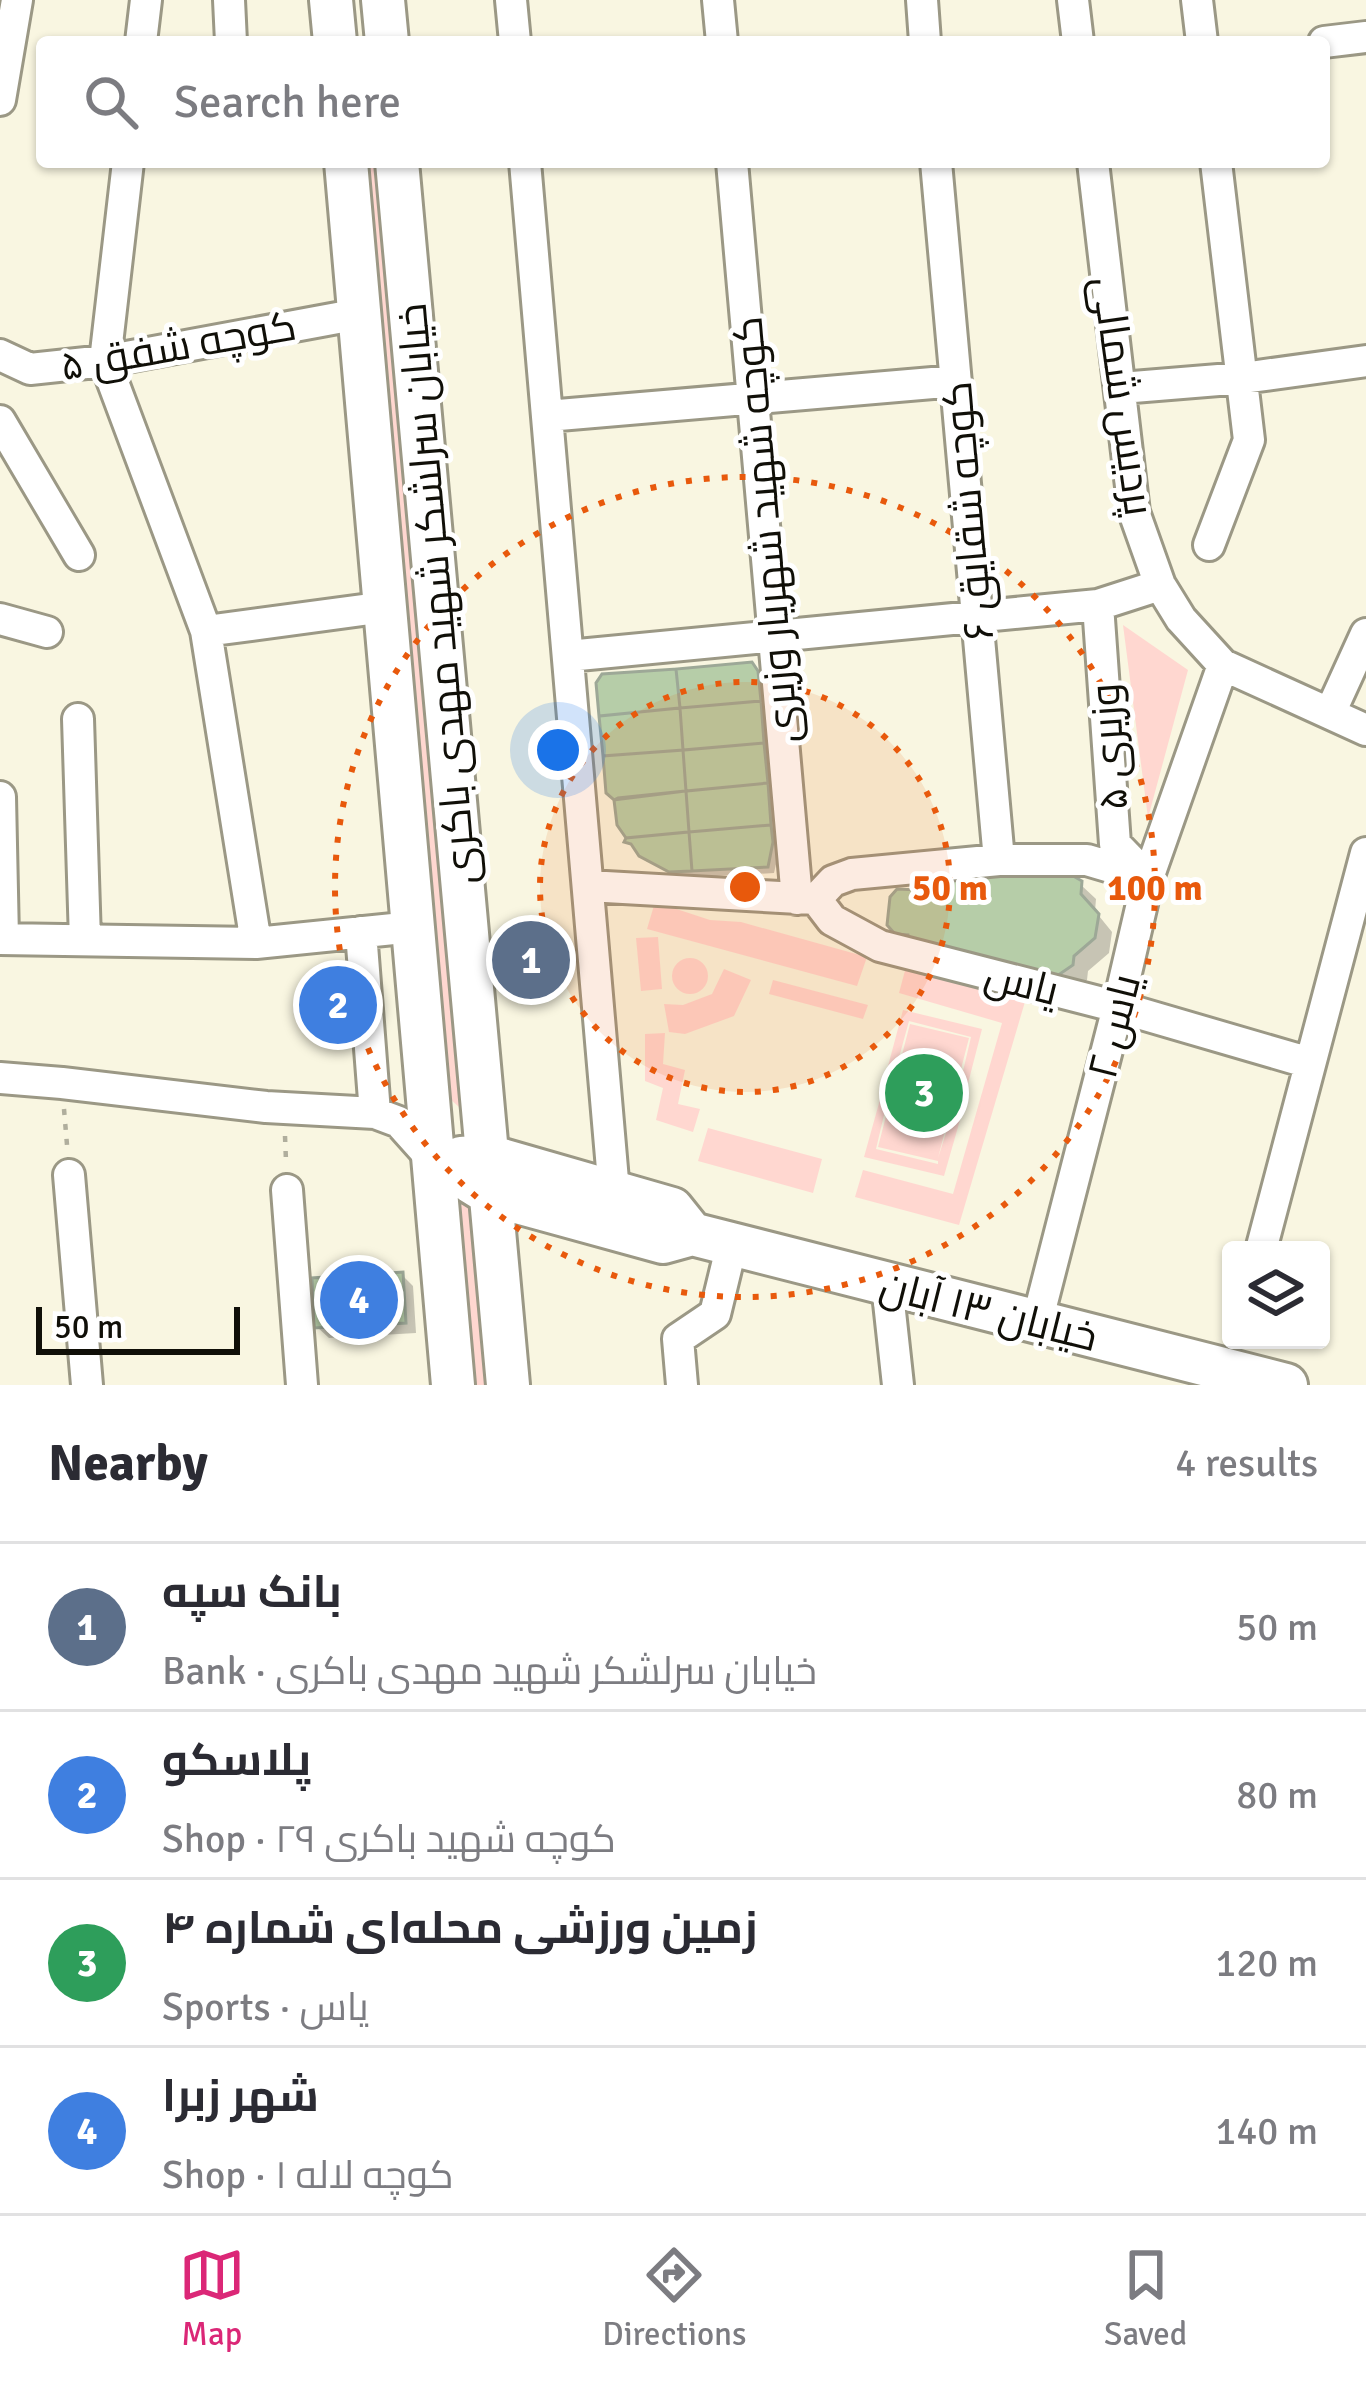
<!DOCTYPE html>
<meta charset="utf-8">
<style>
:root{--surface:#fff;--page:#f2f2f3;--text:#2b2b33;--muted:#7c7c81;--line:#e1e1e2;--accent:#db2777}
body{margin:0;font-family:Signika,Cairo,sans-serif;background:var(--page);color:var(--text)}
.controls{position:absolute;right:36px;bottom:36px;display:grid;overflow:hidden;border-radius:12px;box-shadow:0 3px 9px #0004}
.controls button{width:108px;height:108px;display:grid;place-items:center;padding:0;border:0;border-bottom:3px solid var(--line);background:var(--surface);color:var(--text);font:60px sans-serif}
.scale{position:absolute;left:36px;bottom:30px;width:204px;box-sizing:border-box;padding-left:12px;border:6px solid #100f08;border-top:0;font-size:33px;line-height:42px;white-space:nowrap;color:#100f08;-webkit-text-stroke:9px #fff;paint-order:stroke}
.you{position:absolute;left:558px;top:750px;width:42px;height:42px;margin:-30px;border:9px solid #fff;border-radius:50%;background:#1a73e8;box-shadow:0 0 0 18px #1a73e833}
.badge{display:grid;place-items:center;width:78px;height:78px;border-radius:50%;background:var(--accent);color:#fff;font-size:39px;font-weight:700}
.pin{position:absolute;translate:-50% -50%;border:6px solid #fff;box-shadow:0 3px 12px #0006}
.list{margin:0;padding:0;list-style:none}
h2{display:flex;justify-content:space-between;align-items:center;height:156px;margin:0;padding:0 48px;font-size:51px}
h2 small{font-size:39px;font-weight:400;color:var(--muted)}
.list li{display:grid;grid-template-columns:78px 1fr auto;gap:36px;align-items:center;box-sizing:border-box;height:168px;padding:0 48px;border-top:3px solid var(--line)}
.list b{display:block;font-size:45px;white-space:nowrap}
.list p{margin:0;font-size:39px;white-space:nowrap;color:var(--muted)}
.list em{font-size:39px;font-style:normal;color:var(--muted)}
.icon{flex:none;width:66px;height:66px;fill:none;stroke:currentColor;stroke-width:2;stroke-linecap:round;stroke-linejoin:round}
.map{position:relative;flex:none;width:1366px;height:1385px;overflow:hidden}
.search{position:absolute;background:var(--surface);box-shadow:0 3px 9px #0004;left:36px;right:36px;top:36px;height:132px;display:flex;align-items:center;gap:30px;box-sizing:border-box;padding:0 42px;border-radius:12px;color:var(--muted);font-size:45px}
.sheet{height:828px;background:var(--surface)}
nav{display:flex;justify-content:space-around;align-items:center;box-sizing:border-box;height:168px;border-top:3px solid var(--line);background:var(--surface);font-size:33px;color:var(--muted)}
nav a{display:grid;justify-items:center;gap:6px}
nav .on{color:var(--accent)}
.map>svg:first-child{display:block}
</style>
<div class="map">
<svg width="1366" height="1385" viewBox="0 0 1366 1385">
<rect width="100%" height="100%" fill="#f9f6e1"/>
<!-- green -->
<path fill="#ffd7d0" d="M364 162H381L466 1101 459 1107 449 1098Z
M1123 625 1188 670 1148 818Z
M655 902 710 920 741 922 867 957 857 986 647 929Z
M658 937 662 989 641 991 636 938Z
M672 976a18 18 0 1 1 36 0a18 18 0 1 1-36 0Z
M907 963 1027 995 959 1225 855 1197 863 1170 953 1194 1002 1023 899 993Z
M724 969 751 980 734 1016 685 1034 669 1032 664 1004 683 1005 712 994Z
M773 980 868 1005 863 1019 769 994Z
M903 1010 982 1029 964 1099 957 1097 971 1037 909 1021 892 1083 884 1081Z
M910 1024 969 1038 938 1158 953 1111 962 1113 944 1176 864 1157 881 1096 888 1098 876 1149 938 1164V1161L878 1147Z
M665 1033 663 1064 685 1070 678 1104 700 1109 693 1132 656 1120 663 1088 645 1081V1034Z
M708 1128 822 1159 813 1193 698 1161Z
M460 1195 474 1204 491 1385H476L454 1206Z"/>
<!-- shadow -->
<path fill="#0003" d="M758 673 764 681 779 851 774 873 678 878 649 862 628 841Z
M1080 884 1096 899 1095 911 1112 932 1109 953 1088 971 1087 980 1071 992 913 948 890 924Z
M559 937 566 943 567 985 512 988 505 981Z
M317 990 366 1028 329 1032 322 1025Z
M402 1275 413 1286 416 1333 329 1338 317 1327Z"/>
<!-- building -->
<path fill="#b6cda8" stroke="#9da897" stroke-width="3" d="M752 662 758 671 761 701 680 708 676 669Z
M676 669 680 708 599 716 596 683 602 674Z
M761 701 764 743 683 750 680 708Z
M680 708 683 750 603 756 599 716Z
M764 743 768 783 686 791 683 750Z
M683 750 686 791 614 800 606 793 603 756Z
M768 783 771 825 689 832 686 791Z
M686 791 689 832 626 838 617 825 614 800 618 798Z
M771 825 773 842 768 867 692 871 689 832Z
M689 832 692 871 669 872 639 856 631 844 624 842 626 838Z
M1057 867 1082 881 1081 894 1099 914 1095 938 1074 956 1073 965 1054 978 909 942 908 935 895 934 887 925 890 897 897 889 918 890 919 881Z
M560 933 562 979 502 982 500 941Z
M359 983 360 1022 319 1026 314 987Z
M403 1272 406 1323 314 1328 312 1278Z"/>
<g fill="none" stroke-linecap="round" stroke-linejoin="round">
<defs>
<path id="street" d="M229 0 231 42
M511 0 515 42
M718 0 722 42
M922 0 925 42
M1073 0 1078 42
M1197 0 1202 42
M141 42 146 0
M1324 42 1366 37
M0 100 17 0
M128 162 105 361 206 631 256 943
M525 162 614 1192
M732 162 797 899
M936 162 999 860
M1093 162 1134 512 1160 585 1181 619 1223 665 1366 730
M0 355 30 369 105 361 359 314
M1121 388 1243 378 1366 361
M547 416 956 381
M0 421 79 555
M1209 545 1249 440 1216 162
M0 619 47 632
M206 631 385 607
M568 656 1098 605 1160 585
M1330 713 1366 634
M78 719 85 940
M0 797 3 939
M588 886 816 899 833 881 852 874 999 860H1087L1148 878 1115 844 1098 605
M816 899 832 920 880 946 1118 1007 1310 1063
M361 932 375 1113
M0 939 256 943 413 927
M0 1078 62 1083 266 1107 375 1113 399 1122 433 1160
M69 1175 87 1385
M287 1190 302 1385
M1261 1250 1366 853
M887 1284 898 1385
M1037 1322 1118 1007 1148 878 1223 665
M682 1385 678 1339 715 1314 732 1244"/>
<path id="secondary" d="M331 0 335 42
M383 0 387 42
M346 162 453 1385
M397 162 508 1385
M461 1158 488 1156 672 1209 692 1234
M471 1182 492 1195 663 1242 692 1234 1286 1385"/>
</defs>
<!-- street casing -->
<use href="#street" stroke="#9b9885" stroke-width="36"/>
<!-- secondary casing -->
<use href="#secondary" stroke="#9b9885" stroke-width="48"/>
<!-- path -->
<path stroke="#b0ae9d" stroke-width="4.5" stroke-dasharray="6 9" stroke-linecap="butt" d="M64 1109 67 1145
M285 1136 286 1161"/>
<!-- street -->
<use href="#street" stroke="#fff" stroke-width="30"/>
<!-- secondary -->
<use href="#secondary" stroke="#fff" stroke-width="42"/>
</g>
<!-- distance rings -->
<circle cx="745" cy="887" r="205" fill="#e8590c" fill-opacity=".12"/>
<g fill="none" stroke="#e8590c" stroke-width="6" stroke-dasharray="6 12">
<circle cx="745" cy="887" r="205"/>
<circle cx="745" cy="887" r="410"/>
</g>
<g text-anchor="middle" stroke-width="10" stroke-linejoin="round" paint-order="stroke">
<!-- street labels -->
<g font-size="42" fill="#100f08" stroke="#fff">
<text transform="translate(178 345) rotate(-10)" y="15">کوچه شفق ۵</text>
<text transform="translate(1124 396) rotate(82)" y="15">پردیس شمالی</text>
<text transform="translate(967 511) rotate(-95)" y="15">کوچه شقایق ۶</text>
<text transform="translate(765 530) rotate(-95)" y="15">کوچه شهید شهریار وزیری</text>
<text transform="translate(436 594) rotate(-95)" y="15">خیابان سرلشکر شهید مهدی باکری</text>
<text transform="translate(1108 747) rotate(-94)" y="15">وزیری ۵</text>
<text transform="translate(1022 982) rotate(14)" y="15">یاس</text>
<text transform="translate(1113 1026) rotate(-76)" y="15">یاس ۲</text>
<text transform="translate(989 1310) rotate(14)" y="15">خیابان ۱۳ آبان</text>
</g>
</g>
<circle cx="745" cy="887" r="18" fill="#e8590c" stroke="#fff" stroke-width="6"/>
<g font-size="36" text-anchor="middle" font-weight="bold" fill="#e8590c" stroke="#fff" stroke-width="10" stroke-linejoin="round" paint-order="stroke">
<text x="950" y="900">50 m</text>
<text x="1155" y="900">100 m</text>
</g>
</svg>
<div class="controls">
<button><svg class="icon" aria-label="layers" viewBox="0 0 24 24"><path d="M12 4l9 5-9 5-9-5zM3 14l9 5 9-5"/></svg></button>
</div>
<div class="scale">50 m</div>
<div class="you"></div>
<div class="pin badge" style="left:531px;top:960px;background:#5c6f8a">1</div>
<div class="pin badge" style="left:338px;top:1005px;background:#3f7fe0">2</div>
<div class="pin badge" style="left:924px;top:1093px;background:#2e9e5b">3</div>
<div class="pin badge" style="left:359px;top:1300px;background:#3f7fe0">4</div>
<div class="search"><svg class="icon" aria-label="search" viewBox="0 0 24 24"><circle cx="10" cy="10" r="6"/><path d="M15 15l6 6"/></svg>Search here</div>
</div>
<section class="sheet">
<h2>Nearby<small>4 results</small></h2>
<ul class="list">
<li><span class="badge" style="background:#5c6f8a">1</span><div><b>بانک سپه</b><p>Bank · خیابان سرلشکر شهید مهدی باکری</p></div><em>50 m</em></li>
<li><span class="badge" style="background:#3f7fe0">2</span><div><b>پلاسکو</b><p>Shop · کوچه شهید باکری ۲۹</p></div><em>80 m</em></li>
<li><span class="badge" style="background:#2e9e5b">3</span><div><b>زمین ورزشی محله‌ای شماره ۴</b><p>Sports · یاس</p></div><em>120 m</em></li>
<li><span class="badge" style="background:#3f7fe0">4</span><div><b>شهر زبرا</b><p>Shop · کوچه لاله ۱</p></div><em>140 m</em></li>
</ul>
</section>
<nav>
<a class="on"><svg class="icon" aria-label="map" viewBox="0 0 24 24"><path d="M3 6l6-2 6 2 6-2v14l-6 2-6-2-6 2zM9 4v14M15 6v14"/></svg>Map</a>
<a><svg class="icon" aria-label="directions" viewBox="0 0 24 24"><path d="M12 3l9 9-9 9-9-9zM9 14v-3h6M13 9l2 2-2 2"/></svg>Directions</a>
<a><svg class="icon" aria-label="saved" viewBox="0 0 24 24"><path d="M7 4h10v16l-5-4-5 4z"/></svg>Saved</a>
</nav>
